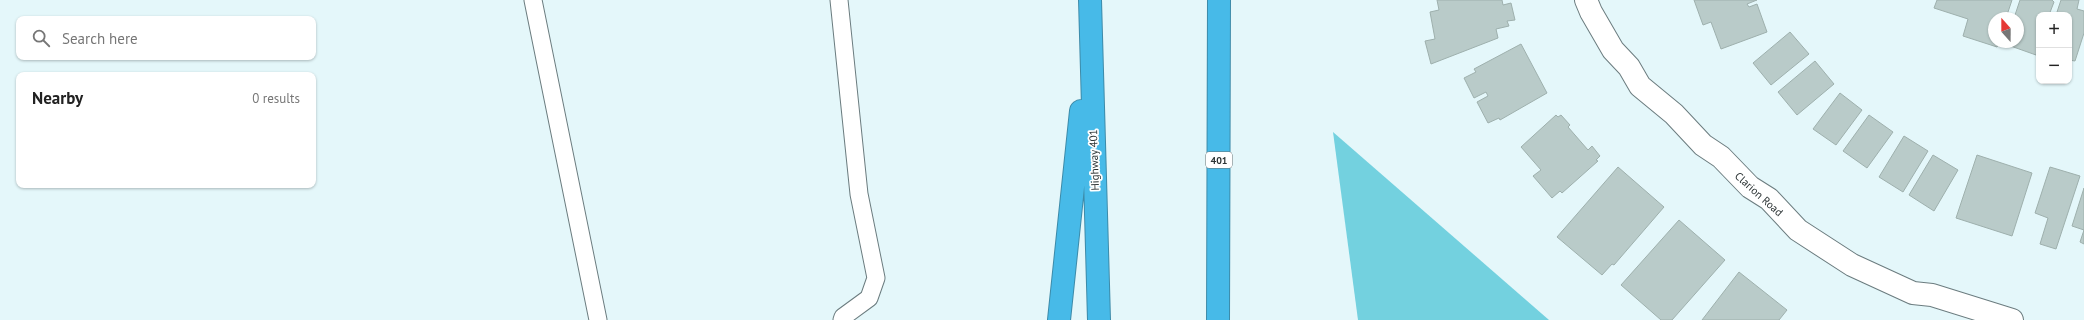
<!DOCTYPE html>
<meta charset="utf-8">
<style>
:root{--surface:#fff;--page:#f6f6f6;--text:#222;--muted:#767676;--line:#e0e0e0}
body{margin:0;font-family:"PT Sans",sans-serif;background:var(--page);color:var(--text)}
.controls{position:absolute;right:12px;top:12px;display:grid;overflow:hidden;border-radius:8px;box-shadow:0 1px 3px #0004}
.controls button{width:36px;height:36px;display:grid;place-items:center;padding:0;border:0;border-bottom:1px solid var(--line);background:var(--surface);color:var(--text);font:20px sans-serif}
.compass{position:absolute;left:1988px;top:12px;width:36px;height:36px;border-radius:50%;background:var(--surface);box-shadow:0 1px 3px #0004;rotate:339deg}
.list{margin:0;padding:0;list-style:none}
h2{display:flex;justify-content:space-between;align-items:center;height:52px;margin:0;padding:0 16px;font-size:17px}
h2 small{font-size:13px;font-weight:400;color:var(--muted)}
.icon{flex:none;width:22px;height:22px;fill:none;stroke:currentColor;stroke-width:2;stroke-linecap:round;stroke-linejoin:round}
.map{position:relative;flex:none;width:2084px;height:320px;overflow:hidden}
.search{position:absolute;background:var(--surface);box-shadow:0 1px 3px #0004;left:16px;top:16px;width:300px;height:44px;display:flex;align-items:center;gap:10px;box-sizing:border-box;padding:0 14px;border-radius:8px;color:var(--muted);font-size:15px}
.panel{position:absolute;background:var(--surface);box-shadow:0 1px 3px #0004;left:16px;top:72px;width:300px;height:116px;border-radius:8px}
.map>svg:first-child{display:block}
</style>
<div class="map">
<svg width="2084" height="320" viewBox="0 0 2084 320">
<rect width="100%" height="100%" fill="#e4f7fa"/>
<!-- green -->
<path fill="#73d1df" d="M1333 132 1549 320H1358Z"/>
<!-- building -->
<path fill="#b9cbc9" stroke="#9eb0ad" d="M1437 0H1502L1503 5 1511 3 1515 20 1507 21 1509 26 1496 29 1498 38 1431 64 1425 41 1435 39 1430 12 1439 10Z
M1694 0H1757L1747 4 1749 7 1757 4 1767 32 1721 49 1711 22 1703 25Z
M1937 0H2012L2006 18H1994V42H1999L1997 47 1963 36 1968 19 1934 8Z
M2020 0H2052L2054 2 2049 15H2039V47L2036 55 2005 44 2006 42H2018V18H2014Z
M2061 0H2079L2077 9 2084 11V33L2075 61 2069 60V15H2056Z
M1790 32 1809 54 1771 85 1753 63Z
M1521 44 1547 93 1500 120 1499 118 1488 123 1477 102 1488 96 1486 92 1474 98 1464 78 1476 72 1474 69Z
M1815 61 1834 84 1797 115 1778 92Z
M1840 93 1862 110 1836 145 1813 129Z
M1556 115 1558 117 1561 115 1570 125 1568 127 1588 150 1592 146 1600 156 1596 160 1598 161 1562 193 1560 191 1552 198 1533 176 1541 170 1521 147Z
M1869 115 1893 132 1867 168 1843 151Z
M1904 136 1928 151 1903 192 1879 177Z
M1933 155 1958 170 1934 211 1909 195Z
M1977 155 2032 173 2012 236 1956 218Z
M1618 167 1664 207 1614 265 1612 264 1602 275 1557 237Z
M2050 167 2080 176 2056 249 2040 244 2048 218 2035 213Z
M2084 188V244L2080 242 2084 230 2072 226Z
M1679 220 1725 260 1672 320H1661L1621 285Z
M1739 272 1787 310 1779 320H1702Z"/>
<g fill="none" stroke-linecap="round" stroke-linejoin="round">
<defs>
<path id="service" d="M533 0 598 320
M839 0 859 194 876 278 869 298 843 317 842 320"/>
<path id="minor" d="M1586 0 1591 12 1613 50 1629 67 1640 86 1674 114 1703 145 1721 157 1750 187 1769 199 1798 230 1852 265 1913 293 1932 295 2012 320"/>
<path id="motorway" d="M1090 0 1099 320
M1059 320 1081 111
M1218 320 1219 0"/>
</defs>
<!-- service casing -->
<use href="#service" stroke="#6b7c7f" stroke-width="19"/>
<!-- minor casing -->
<use href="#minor" stroke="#6b7c7f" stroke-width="24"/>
<!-- motorway casing -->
<use href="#motorway" stroke="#3d8ba9" stroke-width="24"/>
<!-- service -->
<use href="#service" stroke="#fff" stroke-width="17"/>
<!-- minor -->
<use href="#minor" stroke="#fff" stroke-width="22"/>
<!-- motorway -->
<use href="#motorway" stroke="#47bae8" stroke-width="22"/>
</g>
<g text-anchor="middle" stroke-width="3.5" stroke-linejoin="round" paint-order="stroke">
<!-- shield labels -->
<rect fill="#fff" stroke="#6b7071" stroke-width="1" x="1206" y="152" width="26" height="16" rx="3"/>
<g font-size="10" font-weight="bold" fill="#2b3334">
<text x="1219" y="164">401</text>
</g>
<!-- street labels -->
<g font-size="11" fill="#2b3334" stroke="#fff">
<text transform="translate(1094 160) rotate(-92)" y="4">Highway 401</text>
<text transform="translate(1759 194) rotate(42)" y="4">Clarion Road</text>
</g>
</g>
</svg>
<div class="controls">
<button>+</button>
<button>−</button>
</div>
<svg class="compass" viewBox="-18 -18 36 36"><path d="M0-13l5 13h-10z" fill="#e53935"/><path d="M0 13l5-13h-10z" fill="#767676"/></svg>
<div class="search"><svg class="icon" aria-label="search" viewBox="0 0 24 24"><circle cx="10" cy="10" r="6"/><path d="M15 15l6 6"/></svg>Search here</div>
<section class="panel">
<h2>Nearby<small>0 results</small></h2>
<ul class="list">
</ul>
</section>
</div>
